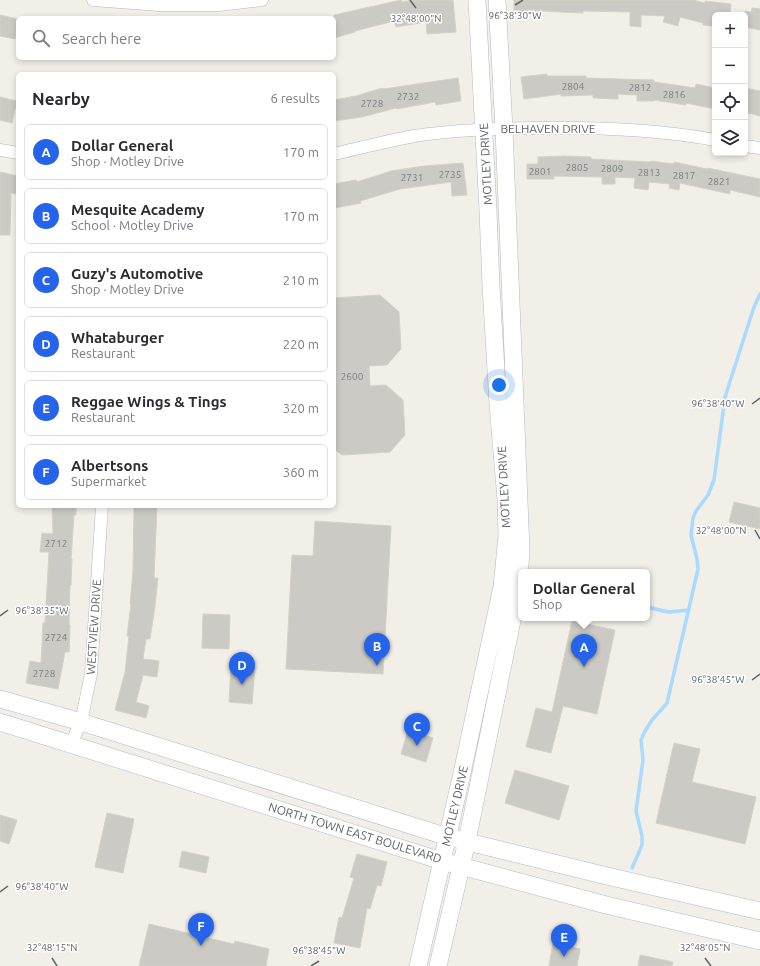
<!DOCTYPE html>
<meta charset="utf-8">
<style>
:root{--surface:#fff;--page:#f7f7f7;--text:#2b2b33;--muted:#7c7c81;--line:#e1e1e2;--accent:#2563eb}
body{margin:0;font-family:Ubuntu,sans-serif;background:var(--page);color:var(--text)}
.controls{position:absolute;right:12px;top:12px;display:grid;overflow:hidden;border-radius:6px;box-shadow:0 2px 6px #0003}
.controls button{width:36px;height:36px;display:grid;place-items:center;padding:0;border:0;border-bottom:1px solid var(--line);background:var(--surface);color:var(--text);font:20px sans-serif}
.you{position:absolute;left:499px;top:385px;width:14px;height:14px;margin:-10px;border:3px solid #fff;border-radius:50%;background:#1a73e8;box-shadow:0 0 0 6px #1a73e833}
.badge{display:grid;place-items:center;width:26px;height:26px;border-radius:50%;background:var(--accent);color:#fff;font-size:13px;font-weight:700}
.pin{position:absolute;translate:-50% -33px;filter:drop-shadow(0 1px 2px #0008)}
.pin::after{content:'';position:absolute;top:21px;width:14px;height:12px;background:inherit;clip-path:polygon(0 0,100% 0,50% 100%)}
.popup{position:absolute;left:518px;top:569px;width:132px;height:52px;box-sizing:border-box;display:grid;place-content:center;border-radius:6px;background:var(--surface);filter:drop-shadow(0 1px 3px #0005);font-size:13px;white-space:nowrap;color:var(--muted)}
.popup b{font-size:15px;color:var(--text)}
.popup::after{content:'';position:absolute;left:50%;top:100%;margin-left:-8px;border:8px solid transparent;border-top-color:var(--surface)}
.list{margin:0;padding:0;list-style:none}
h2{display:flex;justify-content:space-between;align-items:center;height:52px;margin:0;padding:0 16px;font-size:17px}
h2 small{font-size:13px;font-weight:400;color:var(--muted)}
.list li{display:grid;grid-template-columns:26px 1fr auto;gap:12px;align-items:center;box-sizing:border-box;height:56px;margin:0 8px 8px;padding:0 8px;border:1px solid var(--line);border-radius:6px}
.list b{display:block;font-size:15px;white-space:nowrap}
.list p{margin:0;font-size:13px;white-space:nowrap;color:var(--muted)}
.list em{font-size:13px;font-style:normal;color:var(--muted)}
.icon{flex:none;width:22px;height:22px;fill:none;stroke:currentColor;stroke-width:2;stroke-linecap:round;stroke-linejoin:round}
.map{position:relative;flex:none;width:760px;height:966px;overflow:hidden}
.search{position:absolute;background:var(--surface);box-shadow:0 2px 6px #0003;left:16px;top:16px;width:320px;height:44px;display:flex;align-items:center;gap:10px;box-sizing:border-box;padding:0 14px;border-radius:6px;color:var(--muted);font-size:15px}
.panel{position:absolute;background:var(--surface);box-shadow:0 2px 6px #0003;left:16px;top:72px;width:320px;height:436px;border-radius:6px}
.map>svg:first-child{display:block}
</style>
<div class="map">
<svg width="760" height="966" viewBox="0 0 760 966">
<rect width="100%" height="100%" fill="#f1efe8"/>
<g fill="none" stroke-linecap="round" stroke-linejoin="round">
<!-- stream -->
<path stroke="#aadaff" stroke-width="3.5" d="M647 607 668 612 689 610
M632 868 642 845V836L636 811 643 760 641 740 645 731 652 720 667 703 698 569 697 559 691 535 693 518 696 511 708 495 714 480 725 397 754 307 760 294"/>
</g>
<!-- building -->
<path fill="#cccac5" stroke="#d6d1c6" d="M401 0 402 2 414 0H453L456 32 427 34 426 22 396 27 394 21 355 31V32L334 38V15Z
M514 0H693L705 3V1L731 4 730 15H715V26L703 25V23L680 17 678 26 663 22 665 16 641 15V27L630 26V12L583 11V13L541 11V14L514 13Z
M752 8 760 9V30L745 27V11L751 12Z
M0 15 18 19 15 39 0 36Z
M547 74V76H586V78L654 80V82L695 88 696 84 715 88V109L686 103V105L654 100V101H637V95L618 94V99L593 98V95L561 96V94L524 99 521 77Z
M458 78 461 101 436 105 435 102 397 109 396 108 362 117 334 121V100L356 96 382 88 383 89Z
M745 88 760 91V116L745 112Z
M0 97 17 101 12 123 0 120Z
M564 156 591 157V159L650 162 651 161 674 164V162L707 169 708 168 760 179V197L730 190V194L680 183 679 190 669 188 670 184 649 182 648 190 634 188 635 178 615 177V184H602V177L554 176V179H527V164H538V157Z
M463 163 467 195 452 196 451 182 400 189 360 201 361 203 335 208 334 184 356 180 357 182 391 171 424 166Z
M0 172 18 176V194L11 193 10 235H0Z
M380 295 399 312 401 349 387 365 369 366 370 386 386 385 403 400 405 435 390 452 342 455 334 449V298Z
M734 502 760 508V529L729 522Z
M52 506H76V515H74L71 559H72L71 585H70L69 625H70L69 652H65L58 689 26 683 30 661 41 663 43 623H45L49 552H40L42 533 53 534Z
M134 506H157L154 578H158L155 606 150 639H146L143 659 159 661 157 677 143 675 136 702 149 706 146 718 115 710 125 672 129 636H127L131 604H130L133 572Z
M315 521 391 526 383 674 286 669 292 555 313 556Z
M203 614 230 615 229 649 202 648Z
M572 621 615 630 597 714 563 706 551 753 526 747 536 708 552 712Z
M231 666 255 668 252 704 229 702Z
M408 730 433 738 426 762 401 754Z
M674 743 700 749 692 782 756 797 745 844 656 823Z
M515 770 569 786 559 820 505 803Z
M107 813 134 819 123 873 95 867Z
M0 815 17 820 9 844 0 841Z
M182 851 209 857 206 873 179 867Z
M357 854 387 862 381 886 377 885 370 909 367 908 360 948 334 943 339 917 342 918 354 878 350 877Z
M149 924 234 944 235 941 269 949 266 966H139Z
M553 943 580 949 577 966H549Z
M640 955 673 962 672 966H638Z"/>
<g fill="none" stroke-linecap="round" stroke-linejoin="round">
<defs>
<path id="minor" d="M93 0 159 5H219L262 0
M745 146 760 148
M0 150 18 153
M334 154C360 148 387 141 414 136 453 130 492 129 531 128 593 127 655 129 715 140
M71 744 81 722 91 674 102 506"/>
<path id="secondary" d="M0 699 81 722 448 837 607 876 760 911
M0 722 442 861 606 905 760 941
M418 966 462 773 502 587 507 536 506 500 498 404 491 286 488 211 477 0
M438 966 467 841 518 591 521 551 504 129 497 0"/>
</defs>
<!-- minor casing -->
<use href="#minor" stroke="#b5b8bc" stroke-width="13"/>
<!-- secondary casing -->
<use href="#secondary" stroke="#b6babf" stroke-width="18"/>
<!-- minor -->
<use href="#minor" stroke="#fff" stroke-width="12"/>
<!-- secondary -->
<use href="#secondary" stroke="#fff" stroke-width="17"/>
</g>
<!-- ticks -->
<path fill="none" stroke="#5f6368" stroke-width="1.5" d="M410 0 416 8M515 5 523 0M752 404 760 398M755 530 760 539M0 616 8 610M752 680 760 674M0 892 8 886M52 958 57 966M705 958 711 966M311 966 319 961"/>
<g text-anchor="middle" stroke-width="3" stroke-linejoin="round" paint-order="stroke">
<!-- number labels -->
<g font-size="10" fill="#7a7d7f">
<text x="573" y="90">2804</text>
<text x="640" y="91">2812</text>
<text x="674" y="98">2816</text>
<text x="408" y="100">2732</text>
<text x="372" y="107">2728</text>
<text x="577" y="171">2805</text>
<text x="612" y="172">2809</text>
<text x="540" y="175">2801</text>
<text x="649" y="176">2813</text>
<text x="450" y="178">2735</text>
<text x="684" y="179">2817</text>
<text x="412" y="181">2731</text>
<text x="719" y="185">2821</text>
<text x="352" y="380">2600</text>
<text x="56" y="547">2712</text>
<text x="56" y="641">2724</text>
<text x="44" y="677">2728</text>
</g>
<!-- street labels -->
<g font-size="12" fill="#5f6368" stroke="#fff">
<text x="548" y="133">BELHAVEN DRIVE</text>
<text transform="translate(486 164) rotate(-93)" y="4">MOTLEY DRIVE</text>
<text transform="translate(504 487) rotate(-93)" y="4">MOTLEY DRIVE</text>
<text transform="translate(94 627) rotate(-86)" y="4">WESTVIEW DRIVE</text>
<text transform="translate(455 806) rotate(-77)" y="4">MOTLEY DRIVE</text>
<text transform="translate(355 833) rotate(17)" y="4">NORTH TOWN EAST BOULEVARD</text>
</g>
</g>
<g font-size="10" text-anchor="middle" fill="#5f6368" stroke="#fff" stroke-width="3" stroke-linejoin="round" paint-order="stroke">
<text x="515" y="19">96°38'30"W</text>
<text x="416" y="22">32°48'00"N</text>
<text x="718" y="407">96°38'40"W</text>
<text x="721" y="534">32°48'00"N</text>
<text x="42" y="614">96°38'35"W</text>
<text x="718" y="683">96°38'45"W</text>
<text x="42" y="890">96°38'40"W</text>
<text x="52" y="951">32°48'15"N</text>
<text x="705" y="951">32°48'05"N</text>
<text x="319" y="954">96°38'45"W</text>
</g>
</svg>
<div class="controls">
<button>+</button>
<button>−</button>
<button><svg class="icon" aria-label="locate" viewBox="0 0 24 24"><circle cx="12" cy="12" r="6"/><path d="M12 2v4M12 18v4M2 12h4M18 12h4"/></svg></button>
<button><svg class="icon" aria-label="layers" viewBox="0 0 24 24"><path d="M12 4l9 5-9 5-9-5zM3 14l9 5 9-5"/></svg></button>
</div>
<div class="you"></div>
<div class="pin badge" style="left:584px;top:667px">A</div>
<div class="popup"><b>Dollar General</b>Shop</div>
<div class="pin badge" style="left:377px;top:666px">B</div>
<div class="pin badge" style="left:417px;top:746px">C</div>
<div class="pin badge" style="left:242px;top:685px">D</div>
<div class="pin badge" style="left:564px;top:957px">E</div>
<div class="pin badge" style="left:201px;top:946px">F</div>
<div class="search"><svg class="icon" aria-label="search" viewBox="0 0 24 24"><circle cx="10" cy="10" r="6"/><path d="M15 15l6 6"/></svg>Search here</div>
<section class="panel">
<h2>Nearby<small>6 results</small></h2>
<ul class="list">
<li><span class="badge">A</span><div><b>Dollar General</b><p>Shop · Motley Drive</p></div><em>170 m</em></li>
<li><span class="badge">B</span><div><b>Mesquite Academy</b><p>School · Motley Drive</p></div><em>170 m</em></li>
<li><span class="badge">C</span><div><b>Guzy's Automotive</b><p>Shop · Motley Drive</p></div><em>210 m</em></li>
<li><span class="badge">D</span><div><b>Whataburger</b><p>Restaurant</p></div><em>220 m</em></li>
<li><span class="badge">E</span><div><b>Reggae Wings &amp; Tings</b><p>Restaurant</p></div><em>320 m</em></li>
<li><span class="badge">F</span><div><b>Albertsons</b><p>Supermarket</p></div><em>360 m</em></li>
</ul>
</section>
</div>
